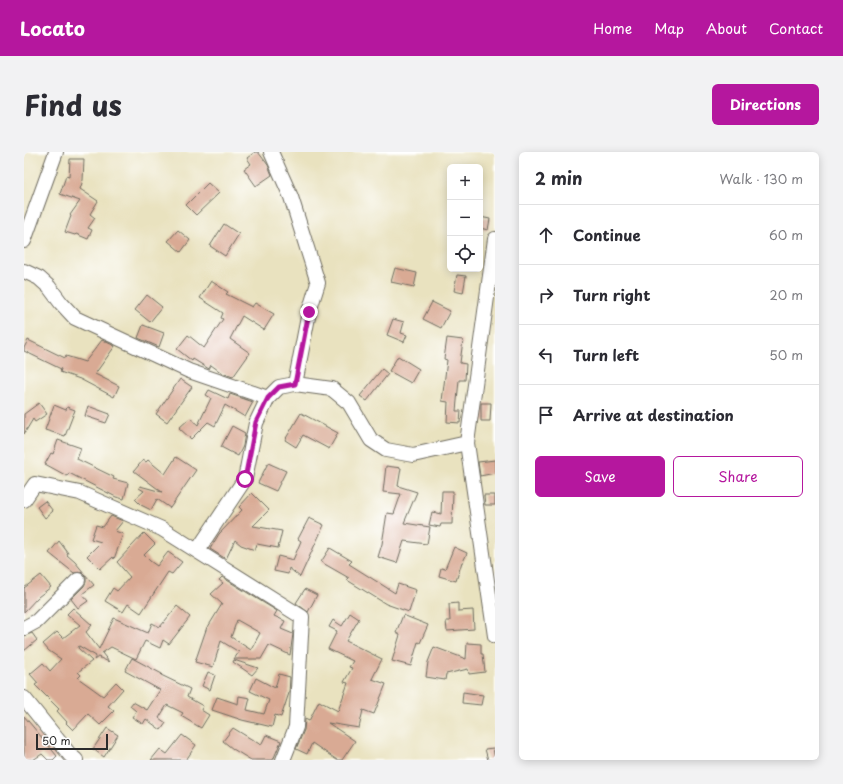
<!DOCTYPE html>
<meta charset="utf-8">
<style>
:root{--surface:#fff;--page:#f2f2f3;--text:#2b2b33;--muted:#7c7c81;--line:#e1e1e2;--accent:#b5179e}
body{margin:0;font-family:"Playpen Sans",sans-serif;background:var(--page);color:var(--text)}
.controls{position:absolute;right:12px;top:12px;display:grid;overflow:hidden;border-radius:6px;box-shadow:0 2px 10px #0003}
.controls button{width:36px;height:36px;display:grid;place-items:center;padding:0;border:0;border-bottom:1px solid var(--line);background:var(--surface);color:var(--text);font:20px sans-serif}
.scale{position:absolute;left:12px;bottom:10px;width:72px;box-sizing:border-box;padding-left:4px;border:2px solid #2b2b2b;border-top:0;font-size:11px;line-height:14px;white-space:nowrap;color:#2b2b2b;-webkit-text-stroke:3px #fff;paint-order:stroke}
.stop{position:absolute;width:12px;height:12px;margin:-9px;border:3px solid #b5179e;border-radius:50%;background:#fff}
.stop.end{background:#b5179e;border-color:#fff;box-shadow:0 1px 4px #0008}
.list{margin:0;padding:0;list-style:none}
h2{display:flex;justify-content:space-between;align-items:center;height:52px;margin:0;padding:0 16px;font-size:17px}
h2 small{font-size:13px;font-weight:400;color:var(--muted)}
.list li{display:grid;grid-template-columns:26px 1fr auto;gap:12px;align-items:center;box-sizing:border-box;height:60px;padding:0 16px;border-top:1px solid var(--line)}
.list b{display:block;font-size:15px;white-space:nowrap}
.list em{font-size:13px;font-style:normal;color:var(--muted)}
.actions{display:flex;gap:8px;padding:12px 16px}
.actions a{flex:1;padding:9px 0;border:1px solid var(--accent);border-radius:6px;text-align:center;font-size:14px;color:var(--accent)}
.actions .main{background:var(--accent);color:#fff}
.icon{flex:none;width:22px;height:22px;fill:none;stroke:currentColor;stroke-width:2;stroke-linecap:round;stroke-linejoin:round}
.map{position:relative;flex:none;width:471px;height:608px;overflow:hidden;border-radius:6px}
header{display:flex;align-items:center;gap:24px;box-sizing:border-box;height:56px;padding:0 20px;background:var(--accent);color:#fff}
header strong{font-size:19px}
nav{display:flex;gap:22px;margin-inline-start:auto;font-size:14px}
.intro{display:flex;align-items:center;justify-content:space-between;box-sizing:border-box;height:96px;padding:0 24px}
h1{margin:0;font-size:28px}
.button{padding:10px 18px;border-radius:6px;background:var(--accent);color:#fff;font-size:14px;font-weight:700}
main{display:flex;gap:24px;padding:0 24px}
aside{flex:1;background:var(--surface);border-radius:6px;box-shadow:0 2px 10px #0003}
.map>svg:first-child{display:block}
</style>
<header>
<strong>Locato</strong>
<nav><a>Home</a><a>Map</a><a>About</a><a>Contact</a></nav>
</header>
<div class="intro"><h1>Find us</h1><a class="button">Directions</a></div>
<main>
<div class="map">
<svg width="471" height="608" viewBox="0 0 471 608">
<rect width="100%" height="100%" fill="#fff"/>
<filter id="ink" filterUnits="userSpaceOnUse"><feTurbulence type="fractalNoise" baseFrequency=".025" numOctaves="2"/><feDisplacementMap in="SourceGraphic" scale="8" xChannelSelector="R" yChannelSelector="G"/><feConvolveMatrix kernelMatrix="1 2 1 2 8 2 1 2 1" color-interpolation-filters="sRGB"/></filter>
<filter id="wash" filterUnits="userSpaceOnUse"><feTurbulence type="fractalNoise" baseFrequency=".012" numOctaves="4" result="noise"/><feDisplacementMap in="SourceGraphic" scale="16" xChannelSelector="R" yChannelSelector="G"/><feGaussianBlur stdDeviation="0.9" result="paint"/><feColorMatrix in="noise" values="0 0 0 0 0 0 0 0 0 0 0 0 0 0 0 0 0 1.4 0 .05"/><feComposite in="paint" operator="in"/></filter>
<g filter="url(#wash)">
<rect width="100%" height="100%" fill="#e9e2bf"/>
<g id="blocks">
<!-- building -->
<path fill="#d9aa94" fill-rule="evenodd" d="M231 0H234L244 13 248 23 232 34 220 17 227 12 223 6Z
M46 7H60L59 28 56 37 74 49 66 62 71 66 64 76 68 78 64 87 52 82 51 83 41 80 47 64 46 63 56 49 36 42 42 24 45 25Z
M184 31 195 41 172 63 162 53Z
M456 65 466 67 464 78 456 76Z
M200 72 215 82 201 104 186 94Z
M154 78 166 88 157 100 144 89Z
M371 116 393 121 390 135 367 130Z
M433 123 442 124 439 141 430 139Z
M187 129 204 140 202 142 228 155 231 151 250 162 240 178 218 164 206 187 226 201 209 225 198 221 187 213 185 217 169 207 168 209 153 197 164 183 180 196 199 167 197 166 199 161 176 146Z
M123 143 138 155 126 170 111 158Z
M408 150 426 159 417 176 399 167Z
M369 167 380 170 377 181 383 183 380 190 363 183Z
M119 173 140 181 135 195 114 186Z
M423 186 439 188 436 211 442 212 441 228H435L432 259H437L436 271 423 270 424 250 418 249 423 208 420 207Z
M4 188 41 206 42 204 61 210 78 188 91 194 71 222 95 234 90 245 56 227 36 220 37 217 0 199V196Z
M374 204 395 217 387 231 365 219Z
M358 217 364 222 343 249 336 244Z
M156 227 168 235 143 270 132 262Z
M185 238 204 247 206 242 229 250 221 265 201 253 191 274 184 270 167 287 155 276 166 266 174 273 187 246 182 243Z
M15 251 23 262 11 270 9 267 0 282V262Z
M457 251H467L466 269H457Z
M30 253 42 258 43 255 51 258 41 284 21 278Z
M64 254 86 262 82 271 61 264Z
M277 261 314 281 305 297 279 283 272 295 261 288Z
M208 274 221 281 219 294 214 304 197 295Z
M34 288 57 296 53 307 90 325 89 327 104 331 100 347 92 345 45 321 43 324 21 312 27 301 29 302Z
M152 305 172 318 146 356 133 347 127 358 117 353 111 347 120 339 115 336 116 334 138 340 110 319 119 308 122 310 124 308 141 322Z
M471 308V321L456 324 454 310Z
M244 311 262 319 252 339 234 331Z
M362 314 377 316 374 334 393 340 380 371 406 375 403 392 380 389 373 411 354 405 358 392 363 361 370 362 377 342 359 340Z
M418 339H429L428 372H417L416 375 405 373 408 360 417 362Z
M228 341 245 358 229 374 258 379 254 396 233 392 231 398 217 393 211 388 202 407 186 397 195 382 218 358 215 355Z
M460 343H471V353H461Z
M21 349 29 359 21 366 13 355Z
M87 364 99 369 91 379 99 382 90 407 89 405 76 417 63 404 77 390 67 387 72 373 79 375Z
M285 366 300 373 276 425 265 416 264 422 250 419 254 404 269 408 277 389 274 387Z
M120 381 131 392 120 403 126 409 133 414 144 400 158 410 148 422 144 420 117 461 104 452 99 460 81 449 89 436 93 439 106 425 93 410Z
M35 389 44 401 43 403 51 410 70 433 58 442 64 449 54 456 47 447 60 434 62 430V425L57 420 50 421 25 401Z
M430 395 443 401 439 410H438L432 429 415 424 417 416 421 417Z
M306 396 328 409 325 412 371 441 374 432 392 438 385 460 362 452 323 428 325 426 297 410Z
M17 423 27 435 14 445 0 460V436Z
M198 425 253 459 250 464 261 469 257 477 269 482 266 503 245 493 237 507H210L215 500 197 489 189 515 171 510 183 475H184L198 452 187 442 199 431 195 428ZM213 468 236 481 227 498 207 485Z
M281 437 293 443 284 460 272 451Z
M434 451V459L449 458 450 477 423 479 422 469H426L425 452Z
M153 454 166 465 145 492 139 488 136 496 121 489 112 507 87 495 78 501 85 510 74 505 70 508 72 504 55 494 54 496 68 509 54 520 57 523 54 526 79 544 92 530 99 537 84 554 90 559 76 573 64 562 49 578 42 571 43 570 33 559 35 557 11 533 14 531 6 522 19 511 26 519 37 507 25 499 19 492 33 480 39 486 56 473 43 462 49 456 68 473 62 480 75 497 90 466 124 481 128 471 136 475Z
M326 461 335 467 322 489 358 507 348 527 362 532 350 562 339 558 335 576 304 571 331 589 318 608H313L288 591 283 602 272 597 280 578 281 567 285 569 295 549 314 559 324 531 320 530 328 516 325 515 329 509 304 497 313 479 305 475 309 468 318 474Z
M379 463 404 473 396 491 394 490 387 514 368 509 376 483 372 481Z
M8 481 13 488 0 499V484Z
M443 491 457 492V502H459L461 520 445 522 444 517 422 522 421 528 402 525 404 510 410 495 442 507Z
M108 506 138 522 137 523 166 537 163 545 179 554 177 558 185 563 177 576 157 564 159 561 143 553 135 566 142 571 137 578 122 567 119 572 108 565 112 559 106 554 109 550 123 558 136 538 101 519Z
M210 508 234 516 228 523 209 510Z
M184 520 191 523 186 538 178 534Z
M255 522 266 525 265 541 257 565 251 563 248 575 218 568 188 558 193 545 214 552 215 544 226 546 223 558 240 562 245 548 226 539 232 526 251 536Z
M439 540 459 543 457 553 438 551Z
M0 564 33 604 29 608H24L18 602 9 608H0Z
M83 576 94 583 80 605 69 597Z
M209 576 237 593 242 583 257 589 249 608H227L209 597 199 589Z
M158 583 172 593 162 608H127L136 597 143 602Z
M469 596 471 608H464L461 597Z"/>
</g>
</g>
<g filter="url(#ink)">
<use href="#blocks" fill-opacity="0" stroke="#6e6b5f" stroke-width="1"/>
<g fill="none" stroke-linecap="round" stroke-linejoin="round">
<defs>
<path id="minor" d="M247 0 267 45 294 131 285 160 271 232
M471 87 443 291 471 484
M0 89 32 0
M0 119 15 126 25 135 37 151 51 166 165 219 244 246
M0 348 11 332 56 341 138 377 278 465 272 575 259 608
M173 399 221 327 232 271 244 246 255 235 271 232 308 237 325 251 347 288 362 298 389 303 443 291
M0 476 13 469 54 428
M0 546 46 603 52 608"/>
</defs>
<!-- minor casing -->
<use href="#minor" stroke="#6e6b5f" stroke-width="16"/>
<!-- minor -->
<use href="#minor" stroke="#fff" stroke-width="14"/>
</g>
</g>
<g fill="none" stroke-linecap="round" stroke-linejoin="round" filter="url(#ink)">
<!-- route -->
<path stroke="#b5179e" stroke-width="5" d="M221 327 232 270 244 246 255 235 271 232 285 160"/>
</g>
</svg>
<div class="controls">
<button>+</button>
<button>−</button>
<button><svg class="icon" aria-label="locate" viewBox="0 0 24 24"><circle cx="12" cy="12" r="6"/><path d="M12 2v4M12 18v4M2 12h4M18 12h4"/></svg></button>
</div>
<div class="scale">50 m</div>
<div class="stop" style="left:221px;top:327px"></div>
<div class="stop end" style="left:285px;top:160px"></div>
</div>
<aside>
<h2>2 min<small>Walk · 130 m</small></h2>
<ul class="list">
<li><svg class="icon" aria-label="ahead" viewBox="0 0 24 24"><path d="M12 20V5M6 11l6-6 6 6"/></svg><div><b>Continue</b></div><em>60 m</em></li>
<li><svg class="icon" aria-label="right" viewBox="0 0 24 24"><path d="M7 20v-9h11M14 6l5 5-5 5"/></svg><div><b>Turn right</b></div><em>20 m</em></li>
<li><svg class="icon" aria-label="left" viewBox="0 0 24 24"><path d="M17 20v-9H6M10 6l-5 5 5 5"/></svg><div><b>Turn left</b></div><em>50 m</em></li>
<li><svg class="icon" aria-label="arrive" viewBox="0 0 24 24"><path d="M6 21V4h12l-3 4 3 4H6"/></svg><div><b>Arrive at destination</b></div></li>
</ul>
<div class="actions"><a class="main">Save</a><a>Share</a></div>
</aside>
</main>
